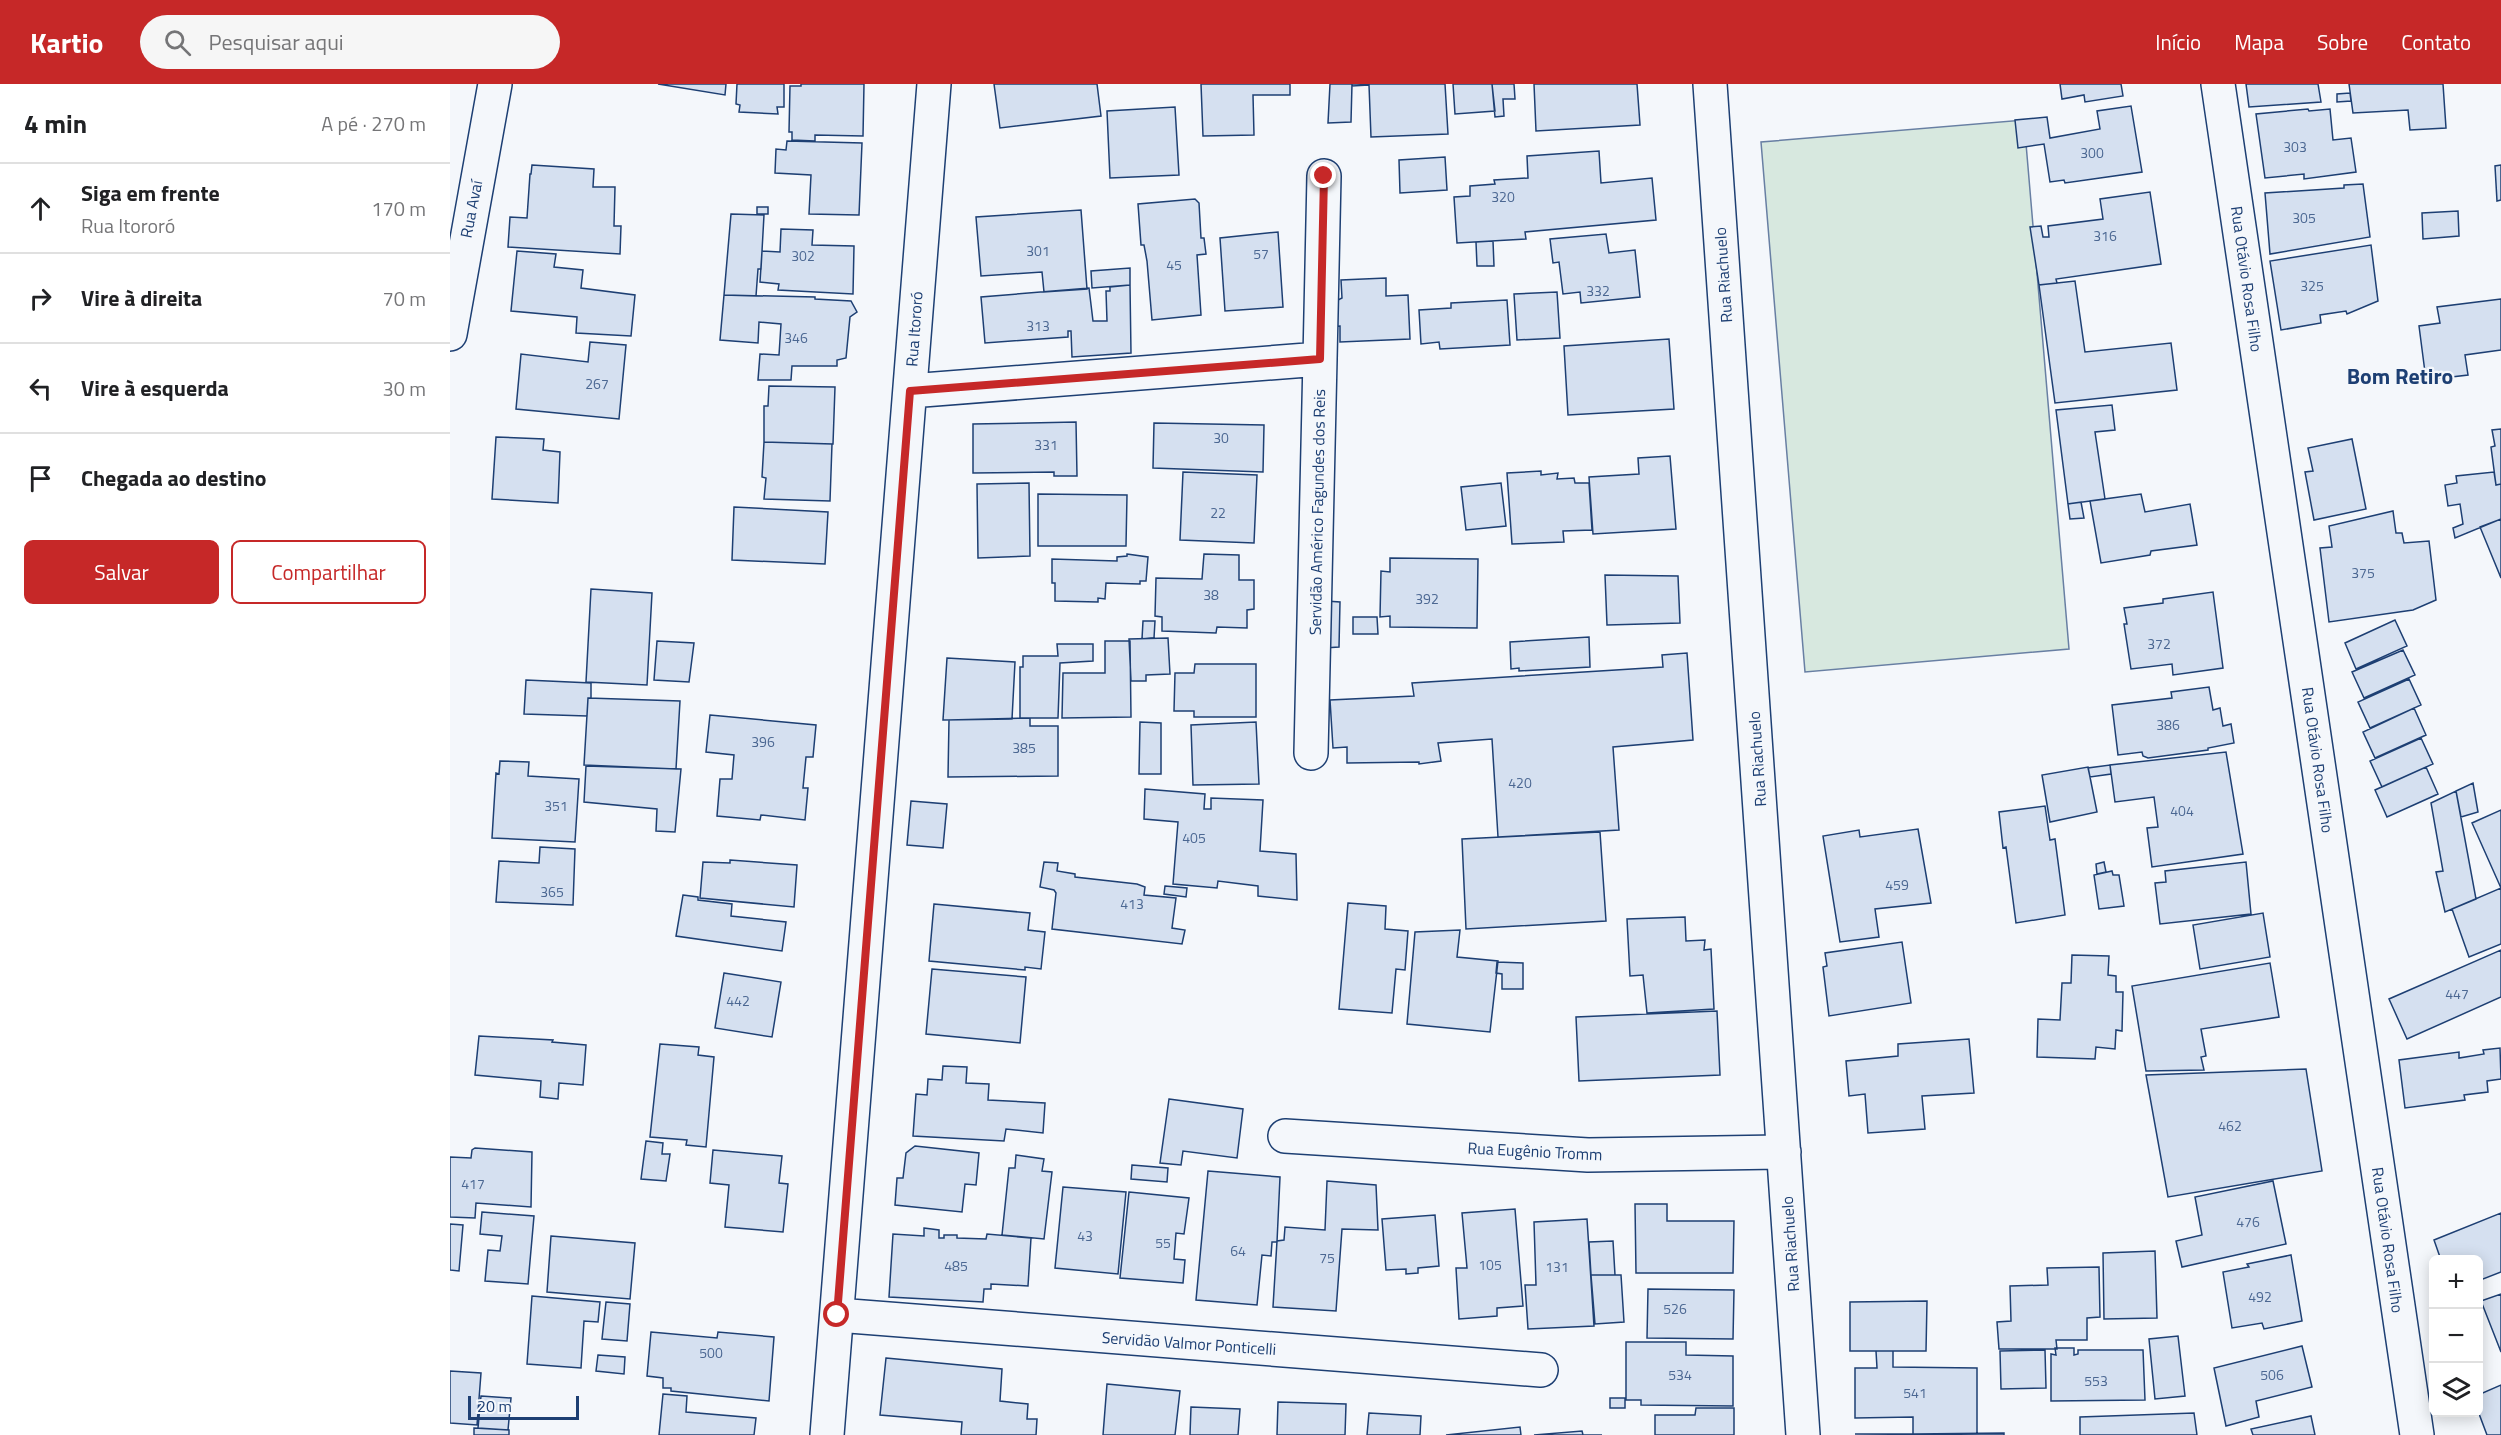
<!DOCTYPE html>
<html lang="pt">
<meta charset="utf-8">
<style>
:root{--surface:#fff;--page:#f6f6f6;--text:#202124;--muted:#757577;--line:#e0e0e0;--accent:#c62828}
body{margin:0;font-family:"Titillium Web",sans-serif;background:var(--page);color:var(--text)}
.controls{position:absolute;right:18px;bottom:18px;display:grid;overflow:hidden;border-radius:9px;box-shadow:0 3px 15px #0003}
.controls button{width:54px;height:54px;display:grid;place-items:center;padding:0;border:0;border-bottom:2px solid var(--line);background:var(--surface);color:var(--text);font:30px sans-serif}
.scale{position:absolute;left:18px;bottom:15px;width:111px;box-sizing:border-box;padding-left:6px;border:3px solid #1d3f73;border-top:0;font-size:16px;line-height:21px;white-space:nowrap;color:#1d3f73;-webkit-text-stroke:4px #f4f7fb;paint-order:stroke}
.stop{position:absolute;width:18px;height:18px;margin:-14px;border:4px solid #c62828;border-radius:50%;background:#fff}
.stop.end{background:#c62828;border-color:#fff;box-shadow:0 2px 6px #0008}
.list{margin:0;padding:0;list-style:none}
h2{display:flex;justify-content:space-between;align-items:center;height:78px;margin:0;padding:0 24px;font-size:26px}
h2 small{font-size:20px;font-weight:400;color:var(--muted)}
.list li{display:grid;grid-template-columns:39px 1fr auto;gap:18px;align-items:center;box-sizing:border-box;height:90px;padding:0 24px;border-top:2px solid var(--line)}
.list b{display:block;font-size:22px;white-space:nowrap}
.list p{margin:0;font-size:20px;white-space:nowrap;color:var(--muted)}
.list em{font-size:20px;font-style:normal;color:var(--muted)}
.actions{display:flex;gap:12px;padding:18px 24px}
.actions a{flex:1;padding:14px 0;border:2px solid var(--accent);border-radius:9px;text-align:center;font-size:21px;color:var(--accent)}
.actions .main{background:var(--accent);color:#fff}
.icon{flex:none;width:33px;height:33px;fill:none;stroke:currentColor;stroke-width:2;stroke-linecap:round;stroke-linejoin:round}
.map{position:relative;flex:none;width:2051px;height:1351px;overflow:hidden}
header{display:flex;align-items:center;gap:36px;box-sizing:border-box;height:84px;padding:0 30px;background:var(--accent);color:#fff}
header strong{font-size:28px}
nav{display:flex;gap:33px;margin-inline-start:auto;font-size:21px}
.search{width:420px;height:54px;background:var(--page);display:flex;align-items:center;gap:15px;box-sizing:border-box;padding:0 21px;border-radius:33px;color:var(--muted);font-size:22px}
main{display:flex}
aside{flex:1;background:var(--surface)}
.map>svg:first-child{display:block}
</style>
<header>
<strong>Kartio</strong>
<div class="search"><svg class="icon" aria-label="search" viewBox="0 0 24 24"><circle cx="10" cy="10" r="6"/><path d="M15 15l6 6"/></svg>Pesquisar aqui</div>
<nav><a>Início</a><a>Mapa</a><a>Sobre</a><a>Contato</a></nav>
</header>
<main>
<aside>
<h2>4 min<small>A pé · 270 m</small></h2>
<ul class="list">
<li><svg class="icon" aria-label="ahead" viewBox="0 0 24 24"><path d="M12 20V5M6 11l6-6 6 6"/></svg><div><b>Siga em frente</b><p>Rua Itororó</p></div><em>170 m</em></li>
<li><svg class="icon" aria-label="right" viewBox="0 0 24 24"><path d="M7 20v-9h11M14 6l5 5-5 5"/></svg><div><b>Vire à direita</b></div><em>70 m</em></li>
<li><svg class="icon" aria-label="left" viewBox="0 0 24 24"><path d="M17 20v-9H6M10 6l-5 5 5 5"/></svg><div><b>Vire à esquerda</b></div><em>30 m</em></li>
<li><svg class="icon" aria-label="arrive" viewBox="0 0 24 24"><path d="M6 21V4h12l-3 4 3 4H6"/></svg><div><b>Chegada ao destino</b></div></li>
</ul>
<div class="actions"><a class="main">Salvar</a><a>Compartilhar</a></div>
</aside>
<div class="map">
<svg width="2051" height="1351" viewBox="0 0 2051 1351">
<rect width="100%" height="100%" fill="#f4f7fb"/>
<!-- green -->
<path fill="#d7e8df" stroke="#687fa3" stroke-width="1.5" d="M1574 36 1619 565 1355 588 1311 58Z"/>
<!-- building -->
<path fill="#d5e0f0" stroke="#1d3f73" stroke-width="1.5" d="M208 0H276L275 11Z
M287 0H334V23H327L328 30 289 28 290 21 286 20Z
M351 0H414L413 52 365 51V57L342 56V48H339L340 2H351Z
M544 0H647L651 32 550 44Z
M751 0H840V11H803L804 51 753 52Z
M880 0H902L901 38 878 39Z
M902 0H995L998 50 921 53 919 1 902 2Z
M1003 0H1042L1045 27 1005 30Z
M1042 0H1064L1065 15H1053L1054 32 1045 33Z
M1084 0H1187L1190 41 1086 47Z
M1610 0H1671L1673 12 1635 18 1634 11 1612 15Z
M1796 0H1868L1871 18 1799 23Z
M1899 0H1993L1996 44 1960 46 1958 26 1903 29Z
M1900 9 1901 17 1887 18V10Z
M1681 22 1692 88 1615 99 1614 96 1600 98 1594 60 1568 64 1565 36 1597 33 1600 54 1650 45 1647 27Z
M725 23 729 91 660 94 657 27Z
M1858 25 1859 27 1880 25 1883 56 1901 54 1906 88 1854 95V90L1815 94 1806 30Z
M337 57 412 59 409 131 359 130 361 91 325 89 326 65 336 66Z
M1149 67 1151 99 1202 94 1206 136 1075 148 1076 155 1007 159 1004 113 1020 112V102L1045 100 1044 96 1078 94 1077 72Z
M995 73 997 106 950 109 949 76Z
M82 81 144 85 143 103H165L164 142H171L170 170 58 163 60 133 77 134 80 90H81Z
M2051 81V116L2047 117 2045 82Z
M1913 100 1920 153 1820 170 1815 109 1894 104V101Z
M1700 108 1711 180 1606 195 1607 199 1589 201 1580 143 1591 142 1593 153H1599L1598 142 1653 135 1650 115Z
M745 115 749 119 751 154H754L756 170 747 171 751 231 702 236 697 177 694 161H691L688 120Z
M307 123H318V130H307Z
M631 126 637 205 594 208 592 188 531 192 526 133Z
M2008 127 2009 152 1973 155 1972 129Z
M281 130 314 131 311 185H308L306 212 274 211Z
M331 145 363 146 362 161 404 162 403 210 328 206 329 200 310 198 312 167 330 168Z
M828 148 833 223 775 227 770 154Z
M1156 150 1159 169 1185 166 1190 213 1131 219 1130 208 1113 210 1109 178 1103 179 1100 155Z
M1043 157 1044 182H1027L1026 158Z
M1921 161 1928 217 1897 230 1896 227 1870 231 1871 239 1831 246 1820 177Z
M67 167 106 170 104 183 133 186 131 204 185 211 181 252 126 249 127 233 61 227Z
M680 184V201L642 204 641 187Z
M936 194V212L958 211 960 255 890 258V242L873 243V217L888 216 892 214 891 196Z
M1625 197 1635 268 1721 259 1727 306 1605 319 1589 201Z
M680 201 681 269 622 273 621 247H618V253L535 259 531 213 639 204 643 237H657L656 207H660V203Z
M1107 208 1110 254 1067 256 1064 210Z
M274 211 365 213V215L401 217 407 228 400 233 396 274 387 276V282H342L341 296H308L310 270 329 271 331 240 309 238 308 259 270 256Z
M2051 215V266L2015 271 2018 291 1976 296 1969 242 1990 239 1987 223Z
M1057 216 1060 261 990 265 989 258 971 260 969 226 1001 224V219Z
M1219 255 1224 325 1118 331 1114 262Z
M140 258 176 261 169 335 66 325 71 270 138 278Z
M319 302 385 303 383 360 314 358V322H318Z
M1662 321 1665 346 1645 348 1655 415 1618 420 1606 326Z
M626 338 627 392H604V388L523 389V340Z
M704 339 814 341 813 388 703 384Z
M2051 345V400L2046 401 2041 363 2045 362 2042 346Z
M46 353 94 355 93 366 110 368 108 419 42 415Z
M1902 355 1916 425 1864 436 1855 388 1863 387 1858 364Z
M314 358 382 360 380 417 314 415 316 394 312 393Z
M1220 372 1226 445 1143 450 1139 393 1189 390 1188 374Z
M1091 387V391L1108 389 1107 395 1124 394 1125 399H1139L1142 446 1113 447 1114 458 1062 460 1057 389Z
M733 388 807 391 804 459 730 456Z
M2044 388 2046 401 2051 400V435L2005 454 2003 444 2013 440 2010 420 1998 422 1995 401 2007 399 2006 392Z
M579 399 580 472 528 474 527 400Z
M1051 399 1056 442 1016 446 1011 403Z
M588 410 677 411 676 462H588Z
M1691 410 1695 428 1740 420 1747 461 1701 467 1700 471 1651 479 1640 417Z
M1631 418 1634 434 1620 435 1618 420Z
M284 423 378 428 375 480 282 476Z
M1943 427 1946 449H1952L1954 459 1979 457 1986 516 1963 526 1879 538 1870 464 1882 463 1879 442Z
M2051 435V494L2030 443Z
M677 470 698 473 696 497H690V500L656 499 655 515 648 514V518L605 517V499H602V475L667 477V473L677 472Z
M754 470 789 471V496H804V525L797 526V544L767 543 766 549 712 547V533L705 532 706 494 752 495Z
M940 474 1028 475 1027 544 940 543V532L930 533 931 487 940 488Z
M1155 491 1228 492 1230 539 1157 541Z
M141 505 202 509 197 601 136 598Z
M1763 508 1773 584 1723 591 1722 580 1681 585 1674 540H1677L1674 524 1713 519V515Z
M876 517 890 518 889 563 874 564Z
M903 533H927L928 550H903Z
M1945 536 1957 562 1906 585 1895 559Z
M693 537H705L704 554 692 555Z
M1139 553 1140 583 1069 587V584L1061 585 1060 558Z
M718 554 720 590 696 591V597H681L679 555Z
M207 557 244 559 239 598 204 596Z
M655 557H680L681 633 612 634 613 589H655Z
M607 560H643V577L610 579 608 634H570V583H573V572H608Z
M1953 566 1965 591 1914 614 1902 588Z
M1237 569 1243 656 1163 663 1169 746 1048 753 1042 655 988 659 991 677 969 680V678L897 679V663L883 664 880 616 964 612 962 599 1213 583 1212 571Z
M497 574 565 578 562 635 493 636Z
M745 580H806V633H744V627H724L725 589H744Z
M1959 595 1971 621 1920 644 1908 618Z
M76 596 141 599V614H138L137 632 74 630Z
M1759 603 1763 626 1770 624 1773 642 1781 640 1784 659 1758 664V666L1698 674 1693 672 1692 668 1668 671 1662 621 1722 614 1721 608Z
M138 614 230 617 226 685 134 681Z
M1964 624 1976 651 1925 674 1913 648Z
M260 631 366 641 363 673H356L353 704H358L355 736 311 731 310 736 267 732 270 695H282L284 671 256 668Z
M580 634V642H608V692L498 693 499 636Z
M690 638 711 639V690H689Z
M806 638 809 700 743 701 741 641Z
M1971 654 1983 680 1932 703 1920 677Z
M1776 668 1793 770 1702 783 1697 744 1708 743 1704 713 1665 718 1660 681Z
M50 677 79 678 78 692 129 695 125 758 42 754 46 689 49 690Z
M1660 681 1661 690 1640 693 1638 684Z
M136 682 231 685 225 748 206 747 207 725 134 718Z
M1638 683 1647 728 1600 738 1592 691Z
M1976 683 1988 710 1937 733 1925 706Z
M2023 699 2028 728 2011 733 2006 707Z
M695 705 755 710 754 725H761V714L813 716 810 767 846 770 847 816 808 812V802L768 797 767 804 723 800 728 738 694 735Z
M2006 707 2026 815 1995 828 1986 788 1993 787 1981 719Z
M461 717 497 720 493 764 457 761Z
M1595 722 1600 756 1605 755 1615 831 1566 839 1556 763 1553 764 1549 728Z
M2051 726V804L2022 739Z
M1468 745 1481 819 1425 825 1429 853 1390 858 1373 752 1409 746 1410 753Z
M1150 748 1156 837 1016 845 1012 755Z
M90 763 125 765 123 821 46 818 49 777 89 779Z
M280 776 347 781 344 823 250 814 253 778 280 779Z
M594 778 608 779 607 787 625 790V793L687 800 695 803 694 811 726 814 722 844 735 846 732 860 602 845 606 809 604 806 590 803Z
M1654 778 1656 788 1647 790 1646 780Z
M1796 778 1801 830 1710 840 1705 799 1716 798 1715 787Z
M1662 787 1663 791H1669L1674 822 1649 825 1644 791Z
M715 802 737 804 736 813 714 810Z
M2051 804V860L2019 873 2002 825Z
M233 811 248 813V816L282 820 281 832 336 838 332 867 226 852Z
M898 819 936 822 935 845 958 847 955 886 946 885 942 929 889 925Z
M484 820 580 829 578 846 595 848 591 885 575 883V886L479 877Z
M1813 829 1820 873 1750 885 1743 841Z
M1235 833 1236 857 1255 856 1254 866 1261 865 1264 925 1197 929 1193 891 1180 892 1177 835Z
M1010 846 1007 873 1048 877 1040 948 957 940 965 848Z
M1452 858 1461 919 1379 932 1373 883 1377 882 1375 869Z
M2051 866V913L1957 955 1939 915Z
M1622 871 1659 872 1658 891 1666 892V908H1673L1672 947 1666 946 1665 965 1646 963 1645 975 1587 973 1588 935 1610 936 1612 899H1621Z
M1047 878 1073 879V905H1052V890L1046 889Z
M1820 879 1829 933 1751 945 1756 972 1751 973 1754 986 1696 987 1682 902Z
M482 885 576 893 570 959 476 950Z
M274 889 331 898 322 953 265 944Z
M1267 927 1270 991 1129 997 1126 933Z
M29 952 103 956 102 958 136 961 133 1001 109 999 108 1015 90 1013 91 997 25 991Z
M1519 955 1524 1009 1472 1012 1475 1045 1418 1049 1415 1010 1399 1012 1396 977 1448 972V960Z
M210 960 249 963 248 971 264 973 256 1063 236 1061 237 1056 200 1053Z
M2050 964 2051 995 2037 997 2038 1008 2014 1011 2015 1016 1955 1024 1949 976 2009 968V974L2034 970 2033 966Z
M493 982 517 983 516 999 539 1000 538 1016 595 1019 593 1049 556 1045 554 1057 463 1052 466 1010 477 1011 478 995 492 996Z
M1856 985 1872 1087 1718 1113 1696 991Z
M719 1015 793 1025 787 1074 733 1067 731 1081 710 1079Z
M196 1057 213 1059 212 1070H220L216 1097 191 1095Z
M465 1062 529 1069 526 1101 515 1100 512 1128 445 1121 447 1094H453L456 1069Z
M25 1064 82 1068 81 1123 26 1119 25 1134 0 1133V1073L21 1074 22 1066Z
M263 1066 332 1072 329 1099 338 1100 333 1148 275 1143 279 1101 260 1099Z
M566 1071 594 1075 592 1087 602 1088 594 1155 552 1151 559 1084H565Z
M682 1081 718 1084 717 1098 681 1095Z
M758 1087 830 1093 827 1158H822L821 1172 812 1171 807 1221 746 1216Z
M877 1097 926 1101 928 1146 892 1145 886 1227 823 1223 827 1157 834 1156 835 1143 875 1146Z
M1823 1097 1836 1160 1732 1183 1726 1157 1752 1151 1745 1113Z
M613 1103 676 1108 668 1190 605 1184Z
M679 1108 739 1114 734 1150 726 1149 724 1175 735 1176 733 1199 670 1194Z
M1185 1120H1217V1137H1284L1283 1189H1186Z
M1065 1125 1073 1222 1047 1224V1232L1009 1235 1006 1184H1017L1012 1129Z
M32 1128 84 1132 78 1200 35 1197 38 1166 50 1167 52 1152 30 1150Z
M2051 1129V1188L2028 1197V1176H1991L1984 1156Z
M985 1131 989 1182 968 1184V1189L956 1190V1185L936 1186 932 1135Z
M1137 1135 1144 1242 1078 1245 1075 1201H1086L1084 1138Z
M0 1140 13 1141 9 1187 0 1186Z
M474 1144 489 1146V1154H494V1151H507V1154L536 1155 537 1150 581 1154 578 1202 541 1200V1205H534L533 1218 439 1213 443 1150 474 1152Z
M101 1152 185 1159 180 1215 97 1208Z
M1163 1157 1165 1191H1141L1139 1158Z
M1705 1167 1707 1234 1654 1235 1653 1169Z
M1841 1171 1852 1237 1814 1245 1812 1239 1782 1244 1773 1188 1799 1183 1797 1180Z
M1649 1183 1650 1233 1637 1234V1256H1606L1607 1265H1549L1547 1238 1561 1237 1560 1202 1598 1201 1597 1184Z
M1141 1191H1171L1174 1238 1145 1240Z
M1198 1205 1284 1206 1283 1255 1197 1254Z
M2051 1210V1268L2031 1217Z
M82 1212 150 1218 148 1238 134 1237 131 1284 77 1280Z
M1477 1217 1476 1267H1400V1218Z
M156 1218 180 1220 177 1257 152 1255Z
M201 1248 267 1254 268 1248 324 1253 319 1317 221 1307V1304H213V1294L197 1292Z
M1728 1252 1735 1312 1705 1315 1699 1255Z
M1176 1258H1236V1271L1283 1272V1322L1191 1321V1316H1176Z
M1852 1262 1862 1303 1806 1317 1809 1333 1776 1342 1764 1284Z
M1605 1264H1624V1271L1628 1270V1266H1693L1695 1316 1601 1317V1270L1606 1271Z
M1595 1266 1596 1304 1551 1305 1550 1267Z
M1426 1267H1443V1283L1527 1284V1350H1463V1333L1405 1334V1284H1427Z
M148 1271 175 1273 174 1290 146 1287Z
M436 1274 552 1285 550 1317 578 1320 577 1335H587L586 1351H511L512 1338 430 1331Z
M0 1287 31 1289 27 1341 0 1339Z
M657 1300 730 1307 725 1351H653Z
M2051 1301V1351H2037L2028 1327V1311Z
M213 1310 237 1312 236 1328 306 1334 304 1351H209Z
M31 1312 61 1314 58 1346 28 1344Z
M1160 1314H1175V1324H1160Z
M828 1318 896 1320 895 1351H827Z
M741 1323 790 1325 788 1351H740Z
M1246 1324H1284V1351H1205V1331H1245Z
M919 1329 971 1332 970 1351H917Z
M1744 1329 1747 1351H1630V1333Z
M1861 1332 1865 1351H1803L1801 1345Z
M1070 1343 1071 1351H996Z
M24 1344 59 1346V1351H24Z
M1132 1347 1133 1351H1152H1084Z
M1554 1349V1351L1405 1350H1463Z"/>
<g fill="none" stroke-linecap="round" stroke-linejoin="round">
<defs>
<path id="minor" d="M1260 0 1353 1351
M1768 0 1967 1351
M0 250 45 0
M870 275 874 92
M460 307 870 275 861 669
M835 1052 1138 1071 1334 1068
M387 1231 1091 1286
M377 1351 484 0"/>
</defs>
<!-- minor casing -->
<use href="#minor" stroke="#1d3f73" stroke-width="36"/>
<!-- minor -->
<use href="#minor" stroke="#f4f7fb" stroke-width="33"/>
</g>
<g fill="none" stroke-linecap="round" stroke-linejoin="round">
<!-- route -->
<path stroke="#c62828" stroke-width="8" d="M387 1231 460 307 870 275 874 92"/>
</g>
<g text-anchor="middle" stroke-width="4.5" stroke-linejoin="round" paint-order="stroke">
<!-- number labels -->
<g font-size="14" fill="#4b6792">
<text x="1845" y="68">303</text>
<text x="1642" y="74">300</text>
<text x="1053" y="118">320</text>
<text x="1854" y="139">305</text>
<text x="1655" y="157">316</text>
<text x="588" y="172">301</text>
<text x="811" y="175">57</text>
<text x="353" y="177">302</text>
<text x="724" y="186">45</text>
<text x="1862" y="207">325</text>
<text x="1148" y="212">332</text>
<text x="588" y="247">313</text>
<text x="346" y="259">346</text>
<text x="147" y="305">267</text>
<text x="771" y="359">30</text>
<text x="596" y="366">331</text>
<text x="768" y="434">22</text>
<text x="1913" y="494">375</text>
<text x="761" y="516">38</text>
<text x="977" y="520">392</text>
<text x="1709" y="565">372</text>
<text x="1718" y="646">386</text>
<text x="313" y="663">396</text>
<text x="574" y="669">385</text>
<text x="1070" y="704">420</text>
<text x="106" y="727">351</text>
<text x="1732" y="732">404</text>
<text x="744" y="759">405</text>
<text x="1447" y="806">459</text>
<text x="102" y="813">365</text>
<text x="682" y="825">413</text>
<text x="2007" y="915">447</text>
<text x="288" y="922">442</text>
<text x="1780" y="1047">462</text>
<text x="23" y="1105">417</text>
<text x="1798" y="1143">476</text>
<text x="635" y="1157">43</text>
<text x="713" y="1164">55</text>
<text x="788" y="1172">64</text>
<text x="877" y="1179">75</text>
<text x="1040" y="1186">105</text>
<text x="506" y="1187">485</text>
<text x="1107" y="1188">131</text>
<text x="1810" y="1218">492</text>
<text x="1225" y="1230">526</text>
<text x="261" y="1274">500</text>
<text x="1230" y="1296">534</text>
<text x="1822" y="1296">506</text>
<text x="1646" y="1302">553</text>
<text x="1465" y="1314">541</text>
</g>
<!-- street labels -->
<g font-size="16" fill="#1d3f73" stroke="#f4f7fb">
<text transform="translate(21 125) rotate(-79)" y="6">Rua Avaí</text>
<text transform="translate(1273 191) rotate(-94)" y="6">Rua Riachuelo</text>
<text transform="translate(1797 195) rotate(82)" y="6">Rua Otávio Rosa Filho</text>
<text transform="translate(464 245) rotate(-86)" y="6">Rua Itororó</text>
<text transform="translate(867 428) rotate(-89)" y="6">Servidão Américo Fagundes dos Reis</text>
<text transform="translate(1307 675) rotate(-94)" y="6">Rua Riachuelo</text>
<text transform="translate(1868 676) rotate(82)" y="6">Rua Otávio Rosa Filho</text>
<text transform="translate(1085 1067) rotate(3)" y="6">Rua Eugênio Tromm</text>
<text transform="translate(1938 1156) rotate(82)" y="6">Rua Otávio Rosa Filho</text>
<text transform="translate(1340 1160) rotate(-94)" y="6">Rua Riachuelo</text>
<text transform="translate(739 1259) rotate(4)" y="6">Servidão Valmor Ponticelli</text>
</g>
<!-- district labels -->
<g font-size="22" font-weight="bold" fill="#1d3f73" stroke="#f4f7fb">
<text x="1950" y="300">Bom Retiro</text>
</g>
</g>
</svg>
<div class="controls">
<button>+</button>
<button>−</button>
<button><svg class="icon" aria-label="layers" viewBox="0 0 24 24"><path d="M12 4l9 5-9 5-9-5zM3 14l9 5 9-5"/></svg></button>
</div>
<div class="scale">20 m</div>
<div class="stop" style="left:387px;top:1231px"></div>
<div class="stop end" style="left:874px;top:92px"></div>
</div>
</main>
